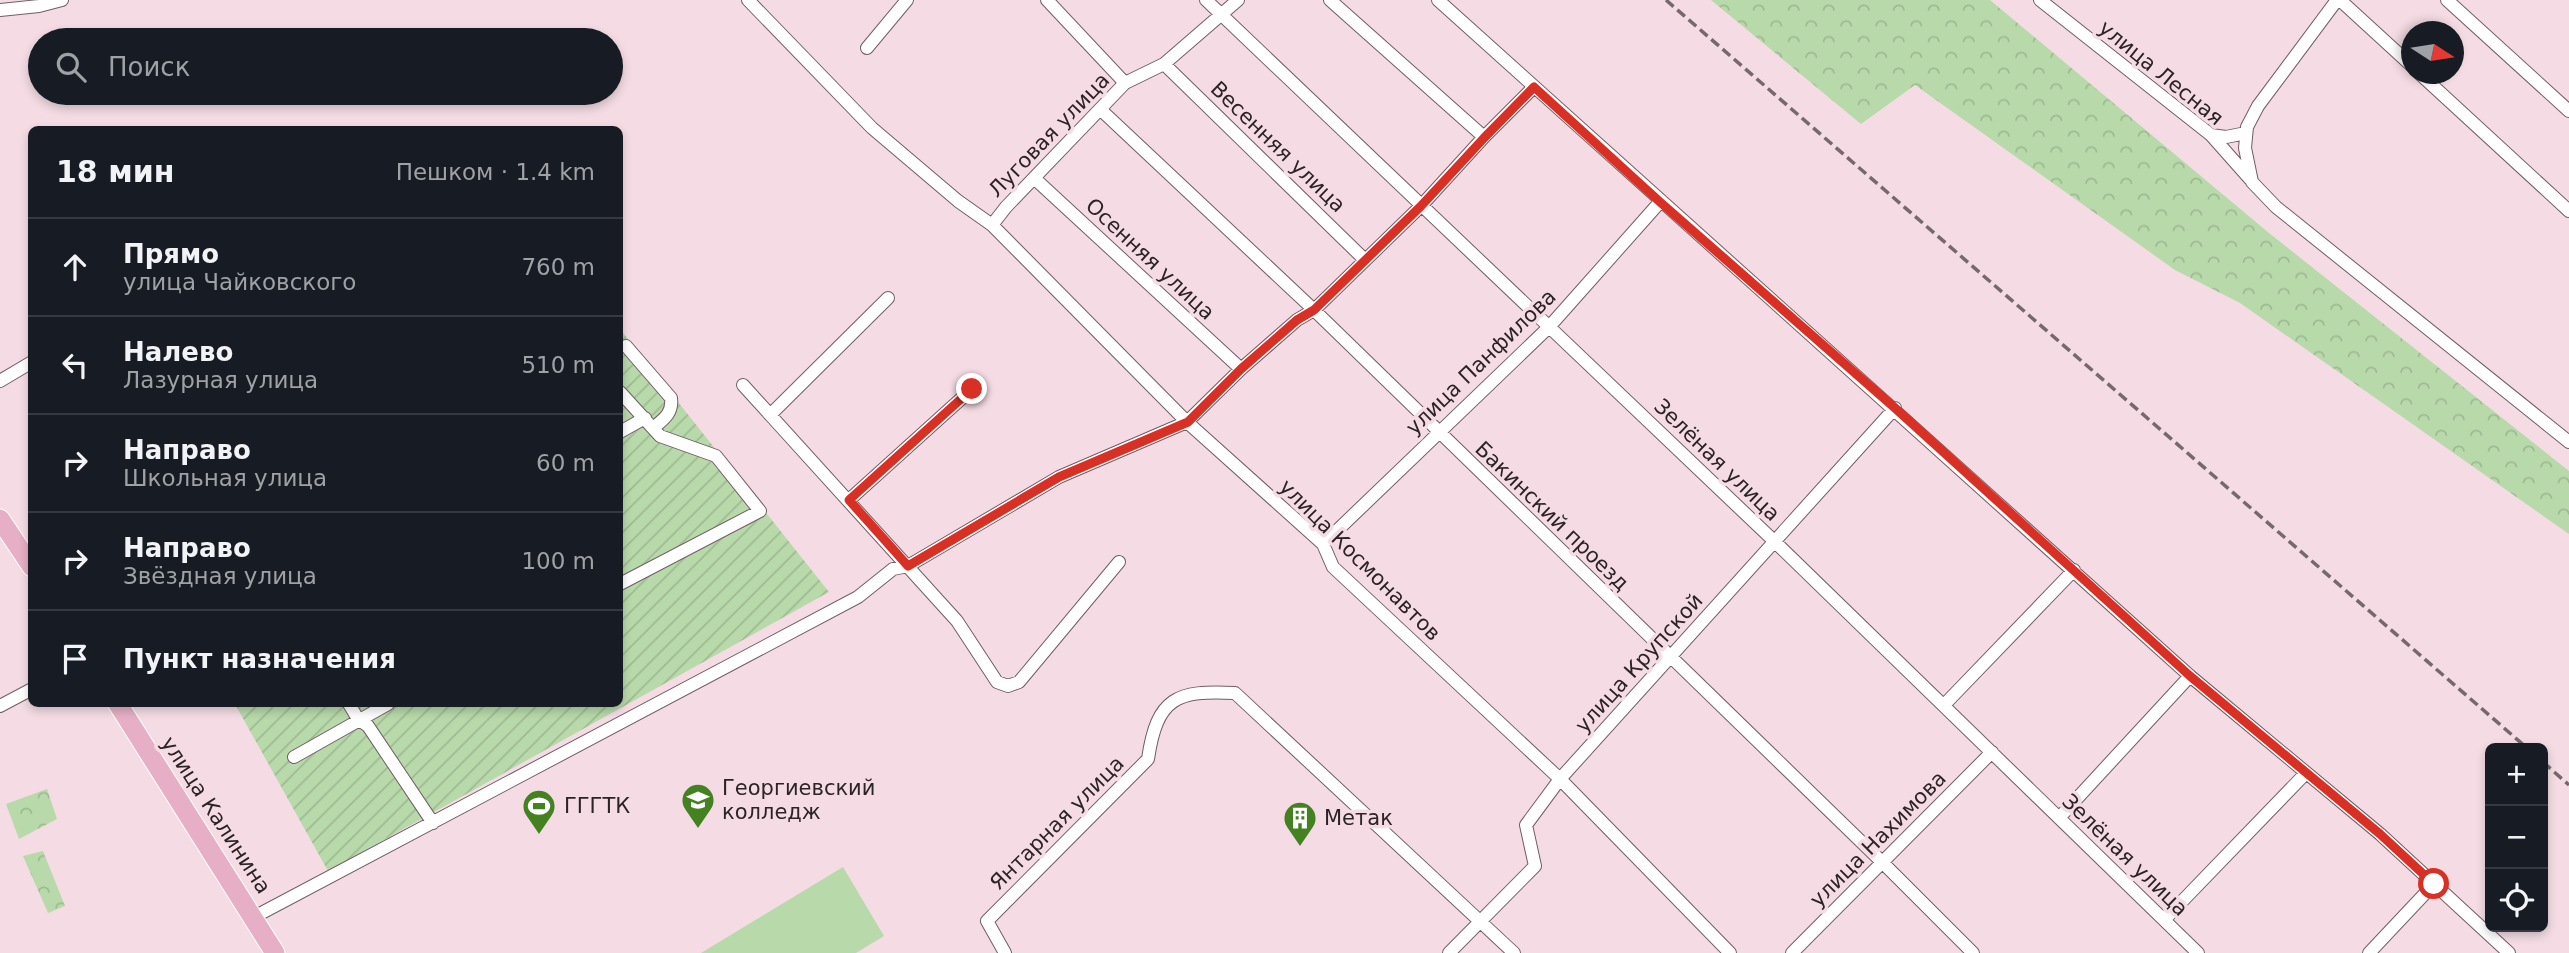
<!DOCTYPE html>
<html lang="ru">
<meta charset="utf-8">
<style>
:root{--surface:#171b24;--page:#242831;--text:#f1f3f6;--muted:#9ea1a6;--line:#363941}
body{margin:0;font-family:"DejaVu Sans",sans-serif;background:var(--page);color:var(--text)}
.controls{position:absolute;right:21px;bottom:21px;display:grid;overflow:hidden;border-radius:10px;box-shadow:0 4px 10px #0003}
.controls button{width:63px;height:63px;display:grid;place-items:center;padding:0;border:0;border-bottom:2px solid var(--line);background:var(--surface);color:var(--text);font:35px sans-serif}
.compass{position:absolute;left:2401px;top:21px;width:63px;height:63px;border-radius:50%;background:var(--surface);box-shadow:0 4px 10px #0003;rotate:102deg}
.stop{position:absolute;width:21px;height:21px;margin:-16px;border:5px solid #d93025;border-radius:50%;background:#fff}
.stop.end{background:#d93025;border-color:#fff;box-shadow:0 2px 7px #0008}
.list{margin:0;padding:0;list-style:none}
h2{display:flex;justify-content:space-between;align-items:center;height:91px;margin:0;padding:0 28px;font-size:30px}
h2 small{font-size:23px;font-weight:400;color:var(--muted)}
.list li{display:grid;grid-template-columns:46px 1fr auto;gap:21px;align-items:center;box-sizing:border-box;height:98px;padding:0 28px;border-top:2px solid var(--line)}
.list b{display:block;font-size:26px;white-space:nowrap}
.list p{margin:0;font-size:23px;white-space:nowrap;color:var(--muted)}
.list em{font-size:23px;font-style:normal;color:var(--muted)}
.icon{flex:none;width:38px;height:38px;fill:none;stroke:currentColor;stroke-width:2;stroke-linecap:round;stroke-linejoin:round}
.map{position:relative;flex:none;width:2569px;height:953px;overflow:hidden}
.search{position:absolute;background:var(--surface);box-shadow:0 4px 10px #0003;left:28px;top:28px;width:595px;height:77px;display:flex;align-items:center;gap:18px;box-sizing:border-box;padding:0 24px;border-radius:38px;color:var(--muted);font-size:26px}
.panel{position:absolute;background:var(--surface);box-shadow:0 4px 10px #0003;left:28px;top:126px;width:595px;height:581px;border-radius:10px}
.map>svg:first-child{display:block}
</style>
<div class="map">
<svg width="2569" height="953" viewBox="0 0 2569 953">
<defs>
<pattern id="forest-crowns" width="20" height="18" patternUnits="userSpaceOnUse" patternTransform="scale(1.75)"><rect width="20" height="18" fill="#b8d9aa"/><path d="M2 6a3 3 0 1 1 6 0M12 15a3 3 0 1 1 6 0" fill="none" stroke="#9eba92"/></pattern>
<pattern id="garden-furrows" width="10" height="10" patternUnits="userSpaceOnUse" patternTransform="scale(1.75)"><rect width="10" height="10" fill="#b8d9aa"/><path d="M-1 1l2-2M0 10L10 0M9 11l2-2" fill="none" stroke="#9eba92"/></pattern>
</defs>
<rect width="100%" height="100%" fill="#f5dce4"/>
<!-- forest -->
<path fill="url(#forest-crowns)" d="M1711 0H1990L2269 233 2569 471V534L2240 303 2175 270 1915 85 1861 124Z
M47 789 57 819 19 839 6 804Z
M43 851 65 906 48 913 23 856Z"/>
<!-- garden -->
<path fill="url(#garden-furrows)" d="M620 329 829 592 328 871 235 704H620Z"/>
<!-- pitch -->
<path fill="#b8d9aa" d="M843 867 884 936 856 953H701Z"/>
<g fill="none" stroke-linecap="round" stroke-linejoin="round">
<defs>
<path id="street" d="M748 0 872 128 958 201 992 225 1187 422 1323 544 1333 567 1560 779 1730 953
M1047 0 1125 83
M1206 0 1773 540 2198 953
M1330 0 1484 137
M1438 0 2190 676 2380 834 2509 953
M2040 0 2211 135 2250 179
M2337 0 2258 106 2247 127 2245 148 2252 182 2276 207 2569 442
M2340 0 2412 66
M2447 0 2569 111
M0 10 39 6 62 0
M867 48 907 0
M1164 64 1364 259
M2420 74 2569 211
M1101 110 1314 310 1882 862 1973 953
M2211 135 2226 137 2246 133
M1034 178 1241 369
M992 225 1006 207 1125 83 1164 64 1238 0
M626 346 671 398C673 413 664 419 653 428
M0 381 32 362
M743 385 957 621 997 682 1008 686 1019 682 1119 562
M620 392 660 436 716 456 760 511 620 584
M770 415 888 298
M620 432 645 418
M849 500 972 389
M1323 544 1549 327 1660 202
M349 704 358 719 368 726 433 823
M1944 705 2074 570
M0 706 32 689
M294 757 388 704
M2059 818 2190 676
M254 917 858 597 893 569 908 566 1059 477 1187 422 1241 369 1297 320 1314 310 1421 206 1484 137 1534 87
M2164 920 2306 773
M1005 953 987 921 1148 759C1157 697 1177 690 1235 693L1514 953
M1449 953 1535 866 1526 825 1560 779 1895 408
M1792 953 1992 752
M2369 953 2434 884"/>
<path id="primary" d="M0 519 32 567
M118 704 275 953"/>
</defs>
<!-- street casing -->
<use href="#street" stroke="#725d64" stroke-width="14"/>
<!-- primary casing -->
<use href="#primary" stroke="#fff" stroke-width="21"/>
<!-- street -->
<use href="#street" stroke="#fff" stroke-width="12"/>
<!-- primary -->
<use href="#primary" stroke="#e6afc5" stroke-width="19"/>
<!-- rail -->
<path stroke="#77686d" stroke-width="3.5" stroke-dasharray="10 5" stroke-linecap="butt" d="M1666 0 2527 748
M2543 762 2569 785"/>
</g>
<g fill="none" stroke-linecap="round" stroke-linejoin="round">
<!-- route -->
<path stroke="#d93025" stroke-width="9" d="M972 389 849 500 908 566 1059 477 1188 422 1241 369 1297 320 1314 310 1421 206 1484 138 1534 87 1660 202 1895 408 2190 676 2380 834 2434 884"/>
</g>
<!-- icons -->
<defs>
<symbol id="university-pin" viewBox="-11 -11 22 30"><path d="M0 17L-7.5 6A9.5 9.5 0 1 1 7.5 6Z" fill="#448221" stroke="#f5dce4"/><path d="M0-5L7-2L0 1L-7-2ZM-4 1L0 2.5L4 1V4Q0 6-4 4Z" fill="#fff"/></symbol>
<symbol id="stadium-pin" viewBox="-11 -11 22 30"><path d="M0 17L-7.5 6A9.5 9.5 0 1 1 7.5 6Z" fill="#448221" stroke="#f5dce4"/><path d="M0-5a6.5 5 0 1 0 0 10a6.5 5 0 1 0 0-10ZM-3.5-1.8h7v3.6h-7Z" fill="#fff"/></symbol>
<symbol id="building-pin" viewBox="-11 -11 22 30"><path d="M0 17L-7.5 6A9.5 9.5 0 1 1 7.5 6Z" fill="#448221" stroke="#f5dce4"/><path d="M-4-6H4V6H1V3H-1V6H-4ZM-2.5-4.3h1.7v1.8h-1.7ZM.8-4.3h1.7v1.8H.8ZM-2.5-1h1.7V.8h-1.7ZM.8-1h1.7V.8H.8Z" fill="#fff"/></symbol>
</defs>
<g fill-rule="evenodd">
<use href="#university-pin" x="679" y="781" width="38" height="52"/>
<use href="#stadium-pin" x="520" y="787" width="38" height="52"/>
<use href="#building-pin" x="1281" y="799" width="38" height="52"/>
</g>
<g text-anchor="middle" stroke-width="7" stroke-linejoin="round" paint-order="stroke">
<!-- street labels -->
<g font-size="21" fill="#2c2326" stroke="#f5dce4">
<text transform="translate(2161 73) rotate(39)" y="7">улица Лесная</text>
<text transform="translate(1049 135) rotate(-46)" y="7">Луговая улица</text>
<text transform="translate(1278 147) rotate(44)" y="7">Весенняя улица</text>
<text transform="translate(1150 259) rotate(43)" y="7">Осенняя улица</text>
<text transform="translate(1481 362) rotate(-44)" y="7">улица Панфилова</text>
<text transform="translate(1717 460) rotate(44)" y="7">Зелёная улица</text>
<text transform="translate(1552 516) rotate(44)" y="7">Бакинский проезд</text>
<text transform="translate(1360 560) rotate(45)" y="7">улица Космонавтов</text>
<text transform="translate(1639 663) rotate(-48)" y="7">улица Крупской</text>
<text transform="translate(216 815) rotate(57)" y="7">улица Калинина</text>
<text transform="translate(1057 823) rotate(-45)" y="7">Янтарная улица</text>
<text transform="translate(1878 839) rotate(-45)" y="7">улица Нахимова</text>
<text transform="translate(2125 855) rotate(44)" y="7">Зелёная улица</text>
</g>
<!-- poi labels -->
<g font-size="21" fill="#2c2326" stroke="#f5dce4" text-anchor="start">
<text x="722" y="795">Георгиевский<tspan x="722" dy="24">колледж</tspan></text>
<text x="564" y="813">ГГГТК</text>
<text x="1324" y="825">Метак</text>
</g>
</g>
</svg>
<div class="controls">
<button>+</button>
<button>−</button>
<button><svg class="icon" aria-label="locate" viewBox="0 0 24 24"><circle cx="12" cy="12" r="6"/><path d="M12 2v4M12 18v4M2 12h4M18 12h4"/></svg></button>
</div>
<svg class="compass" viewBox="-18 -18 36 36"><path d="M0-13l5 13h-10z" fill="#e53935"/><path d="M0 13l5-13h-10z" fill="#9ea1a6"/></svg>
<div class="stop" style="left:2434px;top:884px"></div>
<div class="stop end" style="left:972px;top:389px"></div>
<div class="search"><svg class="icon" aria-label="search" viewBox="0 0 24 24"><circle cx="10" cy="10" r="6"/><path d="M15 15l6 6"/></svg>Поиск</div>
<section class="panel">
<h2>18 мин<small>Пешком · 1.4 km</small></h2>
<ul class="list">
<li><svg class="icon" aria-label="ahead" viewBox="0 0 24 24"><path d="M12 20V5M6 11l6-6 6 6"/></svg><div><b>Прямо</b><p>улица Чайковского</p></div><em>760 m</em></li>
<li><svg class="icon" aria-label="left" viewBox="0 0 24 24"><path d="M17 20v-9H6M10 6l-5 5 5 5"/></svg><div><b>Налево</b><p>Лазурная улица</p></div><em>510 m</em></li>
<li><svg class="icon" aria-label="right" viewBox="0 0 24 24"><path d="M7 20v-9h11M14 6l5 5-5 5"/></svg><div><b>Направо</b><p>Школьная улица</p></div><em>60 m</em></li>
<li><svg class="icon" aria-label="right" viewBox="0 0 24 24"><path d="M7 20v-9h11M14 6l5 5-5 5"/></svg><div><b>Направо</b><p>Звёздная улица</p></div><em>100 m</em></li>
<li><svg class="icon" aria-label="arrive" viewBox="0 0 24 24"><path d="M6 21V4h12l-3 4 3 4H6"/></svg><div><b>Пункт назначения</b></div></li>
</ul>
</section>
</div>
